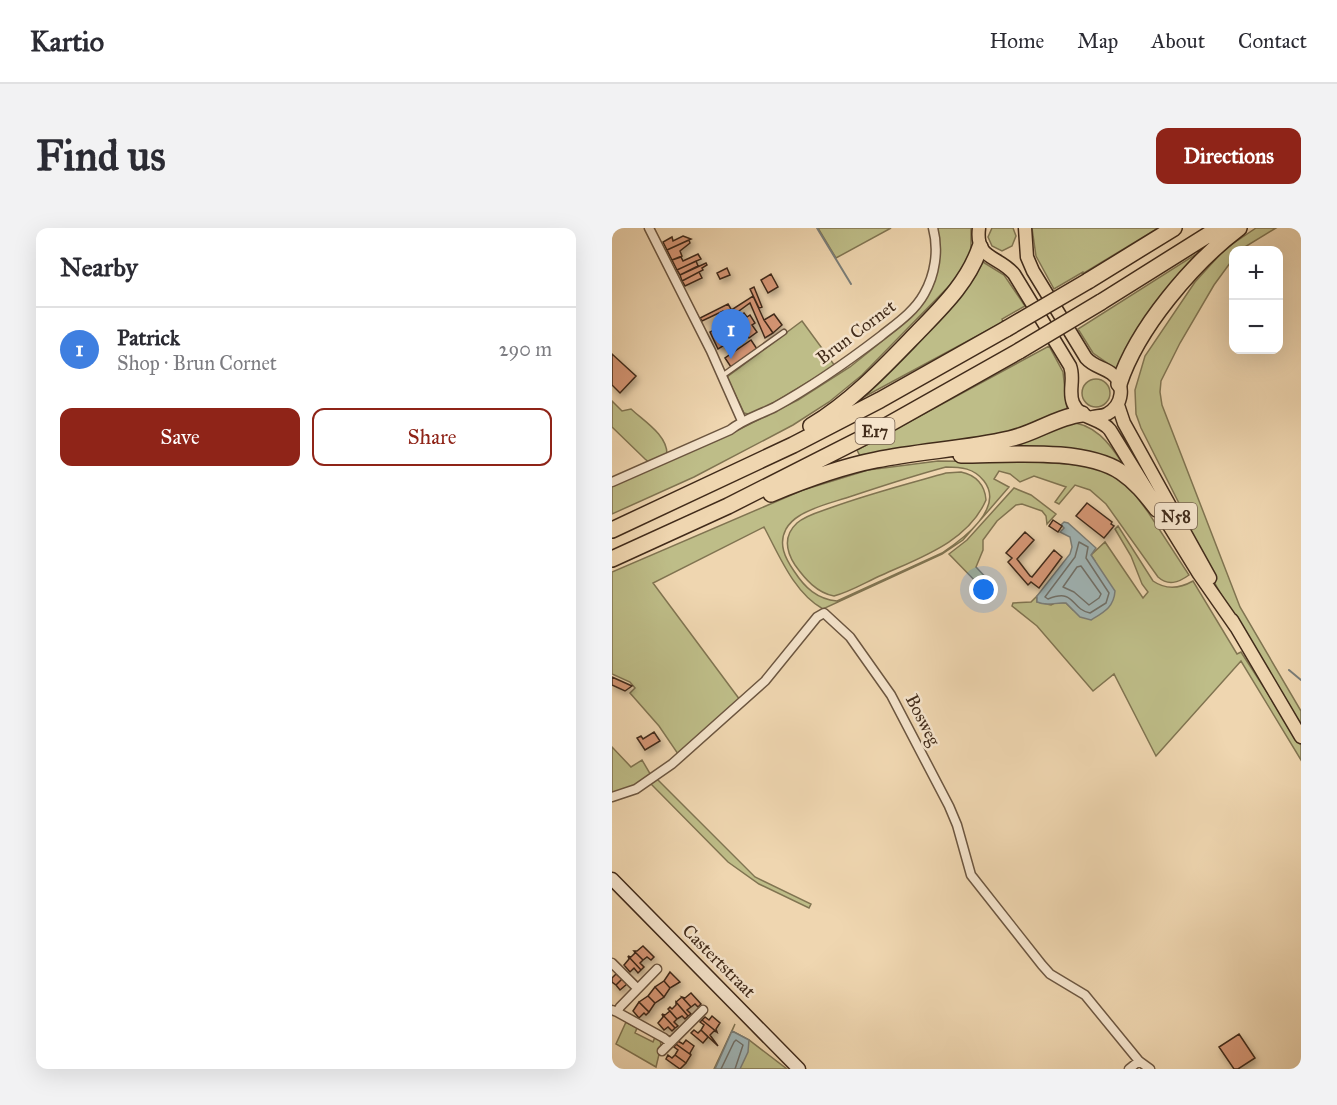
<!DOCTYPE html>
<meta charset="utf-8">
<style>
:root{--surface:#fff;--page:#f2f2f3;--text:#2b2b33;--muted:#7c7c81;--line:#e1e1e2;--accent:#8f2418}
body{margin:0;font-family:"IM FELL Great Primer",serif;background:var(--page);color:var(--text)}
.controls{position:absolute;right:18px;top:18px;display:grid;overflow:hidden;border-radius:12px;box-shadow:0 6px 24px #0002}
.controls button{width:54px;height:54px;display:grid;place-items:center;padding:0;border:0;border-bottom:2px solid var(--line);background:var(--surface);color:var(--text);font:30px sans-serif}
.you{position:absolute;left:372px;top:362px;width:21px;height:21px;margin:-15px;border:4px solid #fff;border-radius:50%;background:#1a73e8;box-shadow:0 0 0 9px #1a73e833}
.badge{display:grid;place-items:center;width:39px;height:39px;border-radius:50%;background:var(--accent);color:#fff;font-size:20px;font-weight:700}
.pin{position:absolute;translate:-50% -50px;filter:drop-shadow(0 2px 3px #0008)}
.pin::after{content:'';position:absolute;top:32px;width:21px;height:18px;background:inherit;clip-path:polygon(0 0,100% 0,50% 100%)}
.list{margin:0;padding:0;list-style:none}
h2{display:flex;justify-content:space-between;align-items:center;height:78px;margin:0;padding:0 24px;font-size:26px}
h2 small{font-size:20px;font-weight:400;color:var(--muted)}
.list li{display:grid;grid-template-columns:39px 1fr auto;gap:18px;align-items:center;box-sizing:border-box;height:84px;padding:0 24px;border-top:2px solid var(--line)}
.list b{display:block;font-size:22px;white-space:nowrap}
.list p{margin:0;font-size:20px;white-space:nowrap;color:var(--muted)}
.list em{font-size:20px;font-style:normal;color:var(--muted)}
.actions{display:flex;gap:12px;padding:18px 24px}
.actions a{flex:1;padding:14px 0;border:2px solid var(--accent);border-radius:12px;text-align:center;font-size:21px;color:var(--accent)}
.actions .main{background:var(--accent);color:#fff}
.map{position:relative;flex:none;width:689px;height:841px;overflow:hidden;border-radius:12px}
header{display:flex;align-items:center;gap:36px;box-sizing:border-box;height:84px;padding:0 30px;background:var(--surface);border-bottom:2px solid var(--line)}
header strong{font-size:28px}
nav{display:flex;gap:33px;margin-inline-start:auto;font-size:21px}
.intro{display:flex;align-items:center;justify-content:space-between;box-sizing:border-box;height:144px;padding:0 36px}
h1{margin:0;font-size:42px}
.button{padding:15px 27px;border-radius:12px;background:var(--accent);color:#fff;font-size:21px;font-weight:700}
main{display:flex;gap:36px;padding:0 36px}
aside{flex:1;background:var(--surface);border-radius:12px;box-shadow:0 6px 24px #0002}
.map>svg:first-child{display:block}
</style>
<header>
<strong>Kartio</strong>
<nav><a>Home</a><a>Map</a><a>About</a><a>Contact</a></nav>
</header>
<div class="intro"><h1>Find us</h1><a class="button">Directions</a></div>
<main>
<aside>
<h2>Nearby<small></small></h2>
<ul class="list">
<li><span class="badge" style="background:#3f7fe0">1</span><div><b>Patrick</b><p>Shop · Brun Cornet</p></div><em>290 m</em></li>
</ul>
<div class="actions"><a class="main">Save</a><a>Share</a></div>
</aside>
<div class="map">
<svg width="689" height="841" viewBox="0 0 689 841">
<defs>
<filter id="shadow"><feDropShadow dx="2.5" dy="4" stdDeviation="3" flood-color="#0004"/></filter>
</defs>
<rect width="100%" height="100%" fill="#efd6b0"/>
<filter id="stains"><feTurbulence type="fractalNoise" baseFrequency=".00333" numOctaves="4"/><feColorMatrix values="0 0 0 0 .2 0 0 0 0 .09 0 0 0 0 .02 0 0 0 .5 -.17"/></filter>
<radialGradient id="worn" r=".72"><stop offset=".6" stop-color="#630" stop-opacity="0"/><stop offset="1" stop-color="#630" stop-opacity=".3"/></radialGradient>
<!-- green -->
<path fill="#bebd88" stroke="#807451" stroke-width="1.5" fill-rule="evenodd" d="M206 0H279L224 30Z
M323 0H359V22L354 35 340 55 250 147 217 174 181 197 82 249 0 286V258L108 211 186 172 238 139 289 98 307 80 316 65Z
M380 0H401L404 8 400 18 390 23 380 18 376 9Z
M420 0H546L472 45 471 44 442 61 424 28Z
M644 0H664L628 22H622L621 31 602 57 568 115 549 153 548 164 550 177 628 379 689 483V498C650 434 607 370 576 302L580 301 529 200 524 186 523 162 533 128 583 54 613 21Z
M597 18C564 56 524 94 504 141L481 125 466 101Z
M371 34 392 47 413 78 390 91 391 94 237 177 344 72 360 53Z
M190 93 223 138 151 181 140 187 132 185 115 149Z
M437 118 451 144 455 181 419 198 402 204 249 230 245 222Z
M470 165a14 14 0 1 1 28 0a14 14 0 1 1-28 0Z
M0 173 10 183 19 181C33 194 55 207 55 226L38 235 33 231 0 199Z
M453 194C482 194 498 215 512 238L377 219Z
M326 233 423 234 487 238 516 257 536 284 577 347C566 355 556 358 546 349L494 276 478 262 463 257 447 276 443 274 454 259 422 248 408 254 398 246 387 243 382 251 397 259 351 312 330 326 211 381C182 365 167 327 152 299L41 355 128 472 66 526 47 498 18 465 23 460 18 454 0 446V344L191 262 256 242ZM334 239C349 239 362 240 372 253 393 280 351 311 330 325L225 373C205 371 193 360 182 343 173 330 166 316 174 301 177 296 182 291 187 288 201 279 218 275 234 270 267 259 300 248 334 239Z
M349 244C364 247 373 257 374 272 356 314 307 330 270 347 254 354 238 364 222 368 205 365 193 351 183 337 174 323 171 308 185 295 194 287 207 284 218 280 256 266 295 256 334 245Z
M402 260 419 267 444 286 435 296 434 288 430 283 410 276 404 277 385 293 371 312V322L364 339 383 359 379 365 369 359 337 326 355 312Z
M506 298 541 353C554 362 567 361 581 353L625 426 629 424 689 517V532L629 433 544 528 502 446 481 463 425 398 400 378 401 375 419 374 425 368V374L439 377 445 374 454 375 461 382 483 333 479 327 493 314 531 370 536 364 530 356 519 328 503 301Z
M0 519 19 539 30 532 40 549 27 557 0 567Z
M45 551 143 649 199 676 197 680 147 656 116 634 38 555Z
M14 794 25 800 23 805 41 814 43 809 48 811 49 818 44 839 4 816Z
M123 796 120 803 137 812 175 841H102Z"/>
<!-- water -->
<path fill="#a0b6b8" stroke="#7a7e79" stroke-width="1.5" d="M452 294 456 295 484 320 479 327 503 363C502 379 492 384 479 392L468 389 454 375C442 374 436 379 425 374V368L458 326 460 319 458 309 448 304 452 300 449 297Z
M120 803 137 812 136 824 128 841H103Z"/>
<g fill="none" stroke-linecap="round" stroke-linejoin="round">
<!-- shore -->
<path stroke="#707069" stroke-width="1.5" d="M467 314 476 319 474 330 497 365 494 375 478 385C458 381 464 360 436 371L433 369 463 329Z
M469 338 489 366 487 370 477 377 462 364 451 359 465 339Z
M109 841 122 814 124 812 131 817 123 841"/>
<!-- stream -->
<path stroke="#7a7e79" stroke-width="2" d="M205 0 239 56
M677 442 689 452"/>
</g>
<!-- building -->
<path fill="#d59675" stroke="#412b1a" stroke-width="1.5" filter="url(#shadow)" d="M71 8 79 11 55 22 51 14 60 9 61 13Z
M77 12 78 15 68 23 70 28 60 32 55 22Z
M86 26 89 31 65 42 60 32 69 29 71 33Z
M84 33 86 38 68 47 65 42Z
M94 35 95 37 90 40 91 42 70 53 68 47Z
M115 40 118 47 108 51 105 45Z
M87 44 90 50 73 58 70 53Z
M159 46 166 59 156 65 149 52Z
M142 59 150 79 147 80 138 61Z
M141 68 152 92 161 105 153 110 138 75 116 91 113 86Z
M116 76 119 81 112 85 111 83 90 93 88 90Z
M132 85 135 89 138 87 143 95 140 97 145 104 137 110 124 90Z
M162 86 170 97 161 105 152 92Z
M122 89 133 112 128 115 117 92Z
M108 99 116 115 106 121 98 104Z
M139 112 145 121 119 139 113 130Z
M0 126 24 148 8 165 0 157Z
M475 275 500 294 499 296 502 298 492 310 464 288Z
M441 292 450 298 446 304 437 298Z
M413 304 422 312 405 331 418 348 420 349 442 322 450 329 427 360 419 354 416 357 396 334 400 330 394 325Z
M0 449 20 458 13 463 0 457Z
M42 504 48 513 33 522 25 510 29 508 31 511Z
M31 718 42 729 39 732 35 729 31 732 22 723H25Z
M22 723 31 732 28 735 32 739 29 742 16 728 19 729 23 725Z
M16 728 29 742 26 745 22 740 18 744 12 737 17 731Z
M58 744 68 754 58 760 52 753Z
M4 746 10 751 4 757 0 754V750Z
M10 751 15 756 8 762 4 757Z
M52 753 58 760 52 769 43 759Z
M43 759 52 769 43 775 36 768Z
M79 765 89 776 86 779 83 776 79 779 70 769 73 770Z
M36 768 43 775 37 784 27 774Z
M70 769 79 779 75 782 79 786 76 788 64 774Z
M27 774 37 784 34 787 32 785 27 790 21 783Z
M64 774 76 788 73 791 70 788 65 791 56 781 58 779 60 781 64 777Z
M58 783 65 791 62 794 66 798 63 800 50 786 53 787Z
M50 786 63 800 60 803 56 799 52 802 46 795 51 789Z
M100 788 108 795 104 801 105 804 90 792 93 789 97 792Z
M90 792 105 804 102 803 98 807 106 818 89 802 92 797 88 794Z
M82 802 86 805 89 802 96 809 91 815 79 805Z
M627 806 643 830 626 841H622L607 819Z
M74 812 82 818 78 825 79 827 64 816 66 813 71 816Z
M64 816 79 827 74 835 63 827 66 822 62 819Z
M56 827 60 830 63 827 74 835 68 841 54 831Z"/>
<g fill="none" stroke-linecap="round" stroke-linejoin="round">
<defs>
<path id="service" d="M110 148 172 104"/>
<path id="minor" d="M37 0 99 123 130 193
M0 254 118 202C132 191 147 187 163 179 201 158 235 134 269 108 284 96 302 84 312 66 323 47 327 22 321 0
M0 569 24 561 60 536 153 453 205 389 212 385 238 409 279 467 337 578 345 597 359 647 430 737 438 746 473 767 527 833 538 841
M0 735 25 760
M0 782 5 784 8 779 45 741
M5 784 52 810 57 814
M50 823 91 782
M517 841 527 833"/>
<path id="secondary" d="M0 651 187 841"/>
<path id="primary" d="M367 0C363 32 386 27 402 46L458 138C463 151 456 163 461 175 468 192 488 189 498 202L587 346 624 399
M413 0 415 29 421 43 474 130C481 138 490 139 499 145 514 156 511 177 495 186 491 188 486 188 481 189
M506 177 512 195 598 350
M620 392 689 509"/>
<path id="motorway" d="M476 53 562 0
M489 74 607 0
M507 156C525 100 581 35 627 0
M199 198C239 174 271 140 303 107 329 80 356 55 368 19
M349 227C395 227 471 219 509 244 524 254 534 267 545 281
M159 266C193 252 228 239 264 232 308 223 353 221 397 211 422 206 444 189 470 186
M0 302 181 217 268 172 394 101
M0 331 116 278 272 199 407 123"/>
</defs>
<!-- service casing -->
<use href="#service" stroke="#6c5640" stroke-width="7"/>
<!-- minor casing -->
<use href="#minor" stroke="#6c5640" stroke-width="11"/>
<!-- secondary casing -->
<use href="#secondary" stroke="#412b1a" stroke-width="15"/>
<!-- primary casing -->
<use href="#primary" stroke="#412b1a" stroke-width="15"/>
<!-- motorway casing -->
<use href="#motorway" stroke="#412b1a" stroke-width="18"/>
<!-- service -->
<use href="#service" stroke="#f5e4cc" stroke-width="4"/>
<!-- minor -->
<use href="#minor" stroke="#f5e4cc" stroke-width="8"/>
<!-- secondary -->
<use href="#secondary" stroke="#f5e4cc" stroke-width="12"/>
<!-- primary -->
<use href="#primary" stroke="#efd6b0" stroke-width="12"/>
<!-- motorway -->
<use href="#motorway" stroke="#efd6b0" stroke-width="15"/>
<defs>
<path id="motorway-bridge" d="M394 101 476 53
M407 123 489 74"/>
</defs>
<!-- motorway-bridge casing -->
<use href="#motorway-bridge" stroke="#412b1a" stroke-width="18" stroke-linecap="butt"/>
<!-- motorway-bridge -->
<use href="#motorway-bridge" stroke="#efd6b0" stroke-width="15"/>
</g>
<g text-anchor="middle" stroke-width="5" stroke-linejoin="round" paint-order="stroke">
<!-- shield labels -->
<g fill="#f5e4cc" stroke="#77624f" stroke-width="1.5">
<rect x="243.5" y="190" width="39" height="26" rx="4.5"/>
<rect x="543" y="275" width="42" height="26" rx="4.5"/>
</g>
<g font-size="16" font-weight="bold" fill="#412b1a">
<text x="263" y="209">E17</text>
<text x="564" y="294">N58</text>
</g>
<!-- street labels -->
<g font-size="18" fill="#412b1a" stroke="#f5e4cc">
<text transform="translate(244 104) rotate(-37)" y="6">Brun Cornet</text>
<text transform="translate(311 492) rotate(63)" y="6">Bosweg</text>
<text transform="translate(107 733) rotate(45)" y="6">Castertstraat</text>
</g>
</g>
<rect width="100%" height="100%" filter="url(#stains)"/>
<rect width="100%" height="100%" fill="url(#worn)"/>
</svg>
<div class="controls">
<button>+</button>
<button>−</button>
</div>
<div class="you"></div>
<div class="pin badge" style="left:119px;top:131px;background:#3f7fe0">1</div>
</div>
</main>
